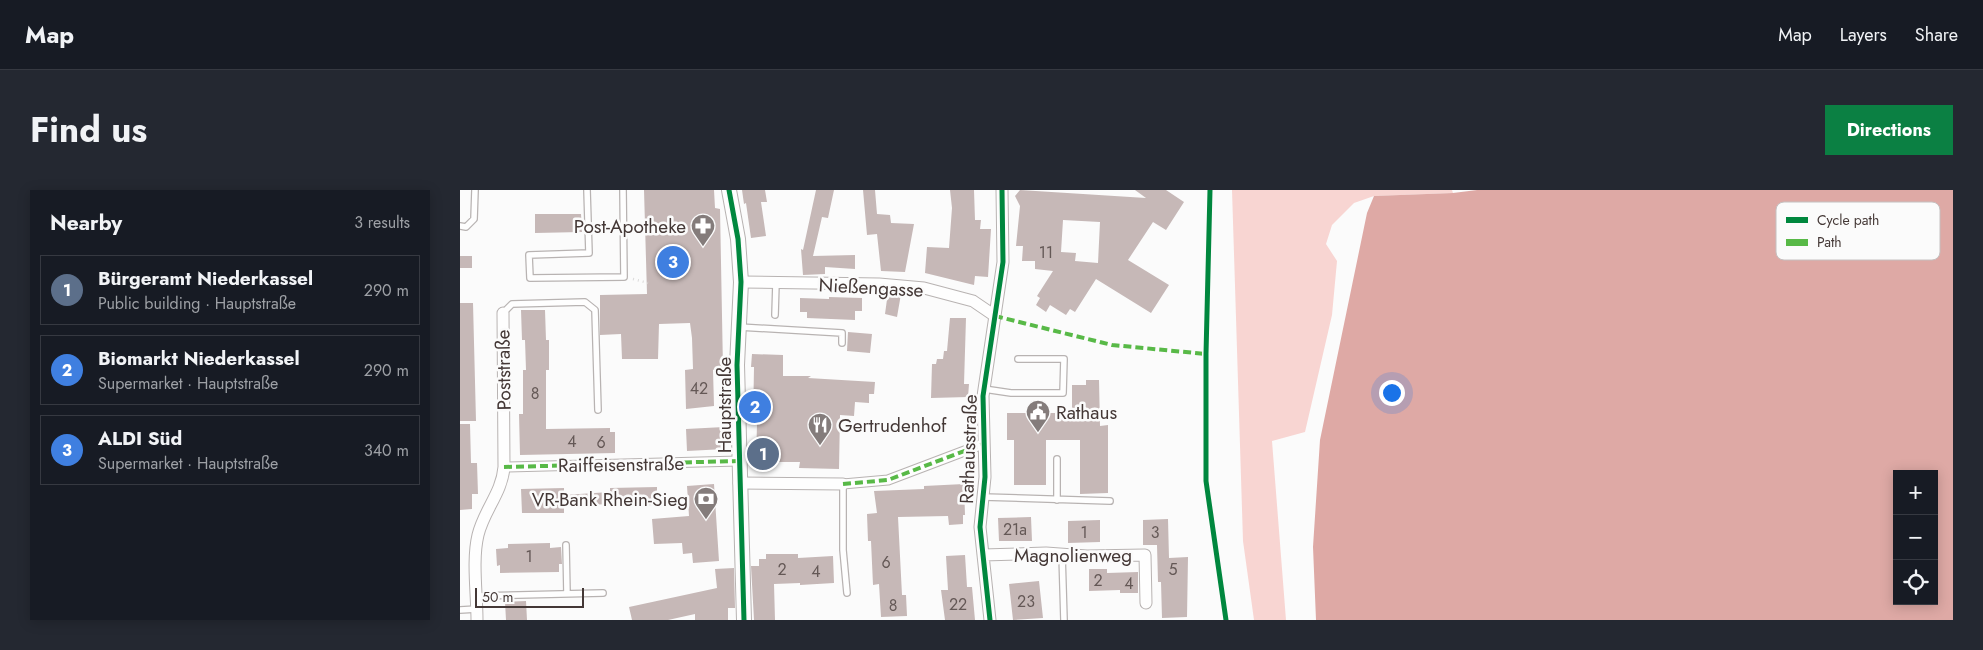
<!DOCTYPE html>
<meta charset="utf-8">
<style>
:root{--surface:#171b24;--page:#242831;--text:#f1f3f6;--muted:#9ea1a6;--line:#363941;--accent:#0b8043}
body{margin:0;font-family:Jost,sans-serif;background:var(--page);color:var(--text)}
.controls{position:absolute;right:15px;bottom:15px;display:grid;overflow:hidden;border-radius:0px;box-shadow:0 2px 12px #0003}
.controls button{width:45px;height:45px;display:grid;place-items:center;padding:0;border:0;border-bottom:1px solid var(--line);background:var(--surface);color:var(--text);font:25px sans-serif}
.scale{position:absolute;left:15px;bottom:12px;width:109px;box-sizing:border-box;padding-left:5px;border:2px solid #443836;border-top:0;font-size:14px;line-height:18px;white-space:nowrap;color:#443836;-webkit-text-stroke:4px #fbfbfb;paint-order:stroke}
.you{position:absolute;left:931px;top:202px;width:18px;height:18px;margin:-12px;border:4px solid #fff;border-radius:50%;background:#1a73e8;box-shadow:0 0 0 8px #1a73e833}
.badge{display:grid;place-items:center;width:32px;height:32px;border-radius:50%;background:var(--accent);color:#fff;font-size:16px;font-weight:700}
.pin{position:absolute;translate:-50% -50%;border:2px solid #fff;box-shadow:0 1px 5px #0006}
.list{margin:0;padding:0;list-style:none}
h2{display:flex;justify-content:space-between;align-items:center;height:65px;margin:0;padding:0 20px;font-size:21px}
h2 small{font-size:16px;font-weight:400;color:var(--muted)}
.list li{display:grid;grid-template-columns:32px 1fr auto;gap:15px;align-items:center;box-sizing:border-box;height:70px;margin:0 10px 10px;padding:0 10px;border:1px solid var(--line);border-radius:0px}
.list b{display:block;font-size:19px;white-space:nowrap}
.list p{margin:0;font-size:16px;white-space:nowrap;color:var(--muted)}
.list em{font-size:16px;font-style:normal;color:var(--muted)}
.icon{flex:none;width:28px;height:28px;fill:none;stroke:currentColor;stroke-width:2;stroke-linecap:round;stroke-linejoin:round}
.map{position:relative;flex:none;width:1493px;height:430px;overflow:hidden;border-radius:0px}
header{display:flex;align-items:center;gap:30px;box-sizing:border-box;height:70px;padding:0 25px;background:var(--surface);border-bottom:1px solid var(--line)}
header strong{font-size:24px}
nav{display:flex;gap:28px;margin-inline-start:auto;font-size:18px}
.intro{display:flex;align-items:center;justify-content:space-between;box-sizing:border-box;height:120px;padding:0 30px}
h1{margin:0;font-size:35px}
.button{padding:12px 22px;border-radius:0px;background:var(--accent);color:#fff;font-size:18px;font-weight:700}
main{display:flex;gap:30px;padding:0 30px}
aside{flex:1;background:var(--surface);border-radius:0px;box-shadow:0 2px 12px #0003}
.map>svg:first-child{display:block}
</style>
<header>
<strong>Map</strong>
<nav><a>Map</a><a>Layers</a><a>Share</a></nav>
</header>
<div class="intro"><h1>Find us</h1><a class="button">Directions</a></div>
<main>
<aside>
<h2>Nearby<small>3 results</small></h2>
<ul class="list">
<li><span class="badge" style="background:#5c6f8a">1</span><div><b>Bürgeramt Niederkassel</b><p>Public building · Hauptstraße</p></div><em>290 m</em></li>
<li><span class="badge" style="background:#3f7fe0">2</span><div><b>Biomarkt Niederkassel</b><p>Supermarket · Hauptstraße</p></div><em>290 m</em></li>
<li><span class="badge" style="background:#3f7fe0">3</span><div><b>ALDI Süd</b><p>Supermarket · Hauptstraße</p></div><em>340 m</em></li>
</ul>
</aside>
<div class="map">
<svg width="1493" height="430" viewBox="0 0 1493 430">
<rect width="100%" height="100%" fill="#fbfbfb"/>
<!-- forest -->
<path fill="#f8d5d2" d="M772 0H992L993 3 914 6 894 13 872 35 866 54 877 71 872 125 845 242 812 251 826 430H794L783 351Z"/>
<!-- water -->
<path fill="#dea9a5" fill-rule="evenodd" d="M1017 0H1493V430H856L853 357 860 250 907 23 914 6 993 3ZM1437 284H1474V411H1437Z"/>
<!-- building -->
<path fill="#c6b8b7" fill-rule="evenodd" d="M184 0H254L255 18 260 19 263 179 253 180 254 216 226 219 225 180 233 179 232 148 230 133 199 134 198 169H162L161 144 140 145V105L187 104Z
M282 0H305L307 12H301L306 46 291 48 286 13 284 14Z
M356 0H374L368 28 362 27 353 66 395 65V79L365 77V84L343 85 341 59 343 60Z
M403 0H415L417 24 430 25 431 33 454 34 445 82 421 81 417 44 407 45Z
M490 0H514L515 30H521L520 39H531L528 87 515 86 514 95 465 83 467 57 489 58 492 18Z
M560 0 686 8 675 0H706L724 12 706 40 693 32 668 70 709 95 691 123 636 89 615 122 610 119 606 125 590 115 586 122 576 115 580 108 577 106 593 81 575 79V71H562L563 56H556L560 16 555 6ZM603 30 640 32 638 73 615 71 616 63 601 62Z
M75 24H121L122 42 75 43Z
M0 66H12V78H0Z
M428 102 441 104 437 127 425 124Z
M369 107 402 108V121H395V130L347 128V122H340V108L369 109Z
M0 113H13L16 231H0Z
M61 120H85L86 150H89V180H86V239L150 238V242H155V263L60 265 59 224H63V180H66L65 150H62Z
M490 128H506L504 194H509L508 207 471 208 472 174H476L477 169H483L484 161H487Z
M388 142 412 144 410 163 387 161Z
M292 164 323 165V186H351L348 188 415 192 414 204H409V213L395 212 394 226 380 225 379 279 339 278 340 272H296L297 234H293L294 177H291Z
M626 190H639L640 236 648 235V303L620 304V250H586V295H554V250H547V223H612V195H626Z
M0 234H10L11 273H17L18 304H12V319L0 320Z
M264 237 265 259 227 261 226 239Z
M254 294 259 371 233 373 232 363 223 364 222 353 194 354 192 329 229 326 227 296Z
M504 294 505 325H503V334L489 335 488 326 438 327 442 405H446L447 426 421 427 419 394 413 395 411 351H408L407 324 417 323 414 301 464 299V296Z
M197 297V315L150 316V314L104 316V323H62L61 299 104 298V305L150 302V298Z
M571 327 572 351H539L538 328Z
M708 329 709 368 728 367 727 427 702 428 701 392H698L697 355H683V330Z
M640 330V352L608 353V331Z
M90 353V358L101 357 102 374H99V382L40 383V375L37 376 36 359 48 358V354Z
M306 364H338V368L373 366 374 393 340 395V393L314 394 315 430H294L291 376H299V369H306Z
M505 365 507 397H512L515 430H485L481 400H488L486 366Z
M274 378 275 418H268V430H235V424L208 430H172L169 417 257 398 255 379Z
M629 379H647V383L678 382V403H660V400L629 401Z
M579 391 583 428 553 430 549 394Z
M66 411 67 430H46L45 412Z"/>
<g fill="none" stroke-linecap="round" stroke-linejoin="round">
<defs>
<path id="service" d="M127 0 129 63 69 65 70 88 164 87 163 0
M0 36 6 37 14 29 15 0
M43 123 52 114 125 112 135 120 138 220
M315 125 316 93
M279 137 382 143V153
M524 199 551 203H603L604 169H558
M597 269V310
M383 294V360L387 403
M523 307 650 311
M106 355 107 404
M602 364 604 430
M17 406 143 403
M0 420 17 419"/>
<path id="pedestrian" d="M44 277 279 271
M383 294 428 290 523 254"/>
<path id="minor" d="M281 92 419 94 464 98 513 111 535 126
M279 293 383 294
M523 365 586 363 627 366 685 365 686 413
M17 430C17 404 12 370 18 345 24 320 42 303 44 277L43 123
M530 430 520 337 525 287 523 206 543 72 542 0"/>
<path id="tertiary" d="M269 0 278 49 281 92 277 175 284 430"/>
</defs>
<!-- service casing -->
<use href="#service" stroke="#b8b3b2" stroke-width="8"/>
<!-- pedestrian casing -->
<use href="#pedestrian" stroke="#b8b3b2" stroke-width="11"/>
<!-- minor casing -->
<use href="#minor" stroke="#b8b3b2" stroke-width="13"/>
<!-- tertiary casing -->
<use href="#tertiary" stroke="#b8b3b2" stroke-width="16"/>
<!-- path -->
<path stroke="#dbdada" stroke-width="2.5" stroke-dasharray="1 4" stroke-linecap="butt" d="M173 89 188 93"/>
<!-- service -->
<use href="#service" stroke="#fefefe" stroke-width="5.5"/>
<!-- pedestrian -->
<use href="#pedestrian" stroke="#fefefe" stroke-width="9"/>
<!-- minor -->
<use href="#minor" stroke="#fefefe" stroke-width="11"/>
<!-- tertiary -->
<use href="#tertiary" stroke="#fefefe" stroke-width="14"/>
<!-- quiet -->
<path stroke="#58b947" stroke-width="4" stroke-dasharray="8 4" stroke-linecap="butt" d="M535 126 652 155 746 164
M44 277 279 271
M383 294 428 290 523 254"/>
<defs>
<path id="cycleway" d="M269 0 278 49 281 92 277 175 284 430
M750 0 746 164V291L766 430
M530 430 520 337 525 287 523 206 543 72 542 0"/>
</defs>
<!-- cycleway casing -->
<use href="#cycleway" stroke="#fbfbfb" stroke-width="8"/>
<!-- cycleway -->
<use href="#cycleway" stroke="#00873e" stroke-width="5"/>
</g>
<!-- icons -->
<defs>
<symbol id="pharmacy-pin" viewBox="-11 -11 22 30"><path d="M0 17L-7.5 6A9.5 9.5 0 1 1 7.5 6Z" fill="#847c7b" stroke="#fbfbfb"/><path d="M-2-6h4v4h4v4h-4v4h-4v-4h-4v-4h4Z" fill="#fff"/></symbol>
<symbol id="civic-pin" viewBox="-11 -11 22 30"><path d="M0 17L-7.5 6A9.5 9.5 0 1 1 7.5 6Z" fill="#847c7b" stroke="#fbfbfb"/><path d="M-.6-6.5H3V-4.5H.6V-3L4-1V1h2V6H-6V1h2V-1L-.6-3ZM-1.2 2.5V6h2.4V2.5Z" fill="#fff"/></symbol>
<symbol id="restaurant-pin" viewBox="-11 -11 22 30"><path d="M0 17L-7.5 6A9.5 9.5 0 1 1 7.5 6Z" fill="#847c7b" stroke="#fbfbfb"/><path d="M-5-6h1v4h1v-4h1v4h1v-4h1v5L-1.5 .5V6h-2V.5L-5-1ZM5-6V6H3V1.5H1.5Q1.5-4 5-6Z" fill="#fff"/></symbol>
<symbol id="bank-pin" viewBox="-11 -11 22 30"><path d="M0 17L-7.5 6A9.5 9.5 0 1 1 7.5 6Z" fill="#847c7b" stroke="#fbfbfb"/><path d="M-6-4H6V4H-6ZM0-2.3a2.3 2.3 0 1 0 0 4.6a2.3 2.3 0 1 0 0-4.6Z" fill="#fff"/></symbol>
</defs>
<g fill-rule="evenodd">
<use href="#pharmacy-pin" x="229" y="22" width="28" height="38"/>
<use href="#civic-pin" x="564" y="208" width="28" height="38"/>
<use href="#restaurant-pin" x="346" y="221" width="28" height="38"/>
<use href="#bank-pin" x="232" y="295" width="28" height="38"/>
</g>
<g text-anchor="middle" stroke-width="5" stroke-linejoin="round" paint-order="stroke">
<!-- number labels -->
<g font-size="16" fill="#645856">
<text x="586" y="68">11</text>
<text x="239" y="204">42</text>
<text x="75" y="209">8</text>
<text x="112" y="257">4</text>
<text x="141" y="258">6</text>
<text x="555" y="345">21a</text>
<text x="624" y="348">1</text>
<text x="695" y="348">3</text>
<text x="69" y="372">1</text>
<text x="426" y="378">6</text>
<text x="322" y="385">2</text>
<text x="713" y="385">5</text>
<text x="356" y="387">4</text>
<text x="638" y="396">2</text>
<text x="669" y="399">4</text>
<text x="566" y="417">23</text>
<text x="498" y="420">22</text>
<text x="433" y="421">8</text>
</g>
<!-- poi labels -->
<g font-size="19" fill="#443836" stroke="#fbfbfb" text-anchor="end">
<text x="226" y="43">Post-Apotheke</text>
<text x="596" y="229" text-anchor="start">Rathaus</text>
<text x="378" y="242" text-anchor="start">Gertrudenhof</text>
<text x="228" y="316">VR-Bank Rhein-Sieg</text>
</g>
<!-- street labels -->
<g font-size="19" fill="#443836" stroke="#fbfbfb">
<text transform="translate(411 97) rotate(3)" y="7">Nießengasse</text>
<text transform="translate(43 180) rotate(-91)" y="7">Poststraße</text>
<text transform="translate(264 215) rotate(-90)" y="7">Hauptstraße</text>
<text transform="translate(508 259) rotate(-88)" y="7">Rathausstraße</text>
<text transform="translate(161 274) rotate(-1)" y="7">Raiffeisenstraße</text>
<text x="613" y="372">Magnolienweg</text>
</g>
</g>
<!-- legend -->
<rect x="1316" y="12" width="164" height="58" rx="8" fill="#fbfbfb" stroke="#c4c0c0" stroke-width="1"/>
<rect x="1326" y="27" width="22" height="6" fill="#00873e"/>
<rect x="1326" y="49" width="22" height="7" fill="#58b947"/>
<g font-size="14" fill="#443836">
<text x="1357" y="35">Cycle path</text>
<text x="1357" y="57">Path</text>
</g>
</svg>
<div class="controls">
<button>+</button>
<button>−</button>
<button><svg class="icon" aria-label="locate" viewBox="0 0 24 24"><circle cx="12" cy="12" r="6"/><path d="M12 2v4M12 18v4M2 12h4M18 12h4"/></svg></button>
</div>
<div class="scale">50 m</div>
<div class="you"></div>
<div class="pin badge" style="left:303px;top:264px;background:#5c6f8a">1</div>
<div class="pin badge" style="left:295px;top:217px;background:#3f7fe0">2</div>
<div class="pin badge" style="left:213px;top:72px;background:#3f7fe0">3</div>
</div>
</main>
